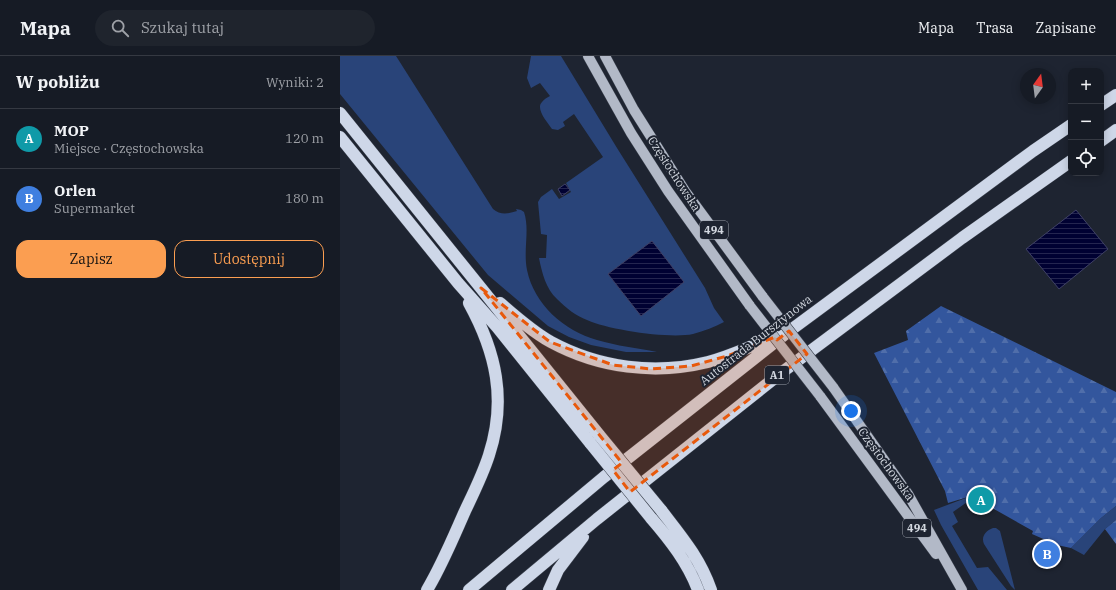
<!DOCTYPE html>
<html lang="pl">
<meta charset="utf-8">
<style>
:root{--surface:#161b25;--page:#1f242d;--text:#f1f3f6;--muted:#9ea1a7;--line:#353942;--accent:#fb9e51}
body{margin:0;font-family:"IBM Plex Serif",serif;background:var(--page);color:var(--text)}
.controls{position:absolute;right:12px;top:12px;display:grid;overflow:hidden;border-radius:8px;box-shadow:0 2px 10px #0003}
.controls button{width:36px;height:36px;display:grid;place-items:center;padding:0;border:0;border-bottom:1px solid var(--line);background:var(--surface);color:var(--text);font:20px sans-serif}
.compass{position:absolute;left:680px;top:12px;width:36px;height:36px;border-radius:50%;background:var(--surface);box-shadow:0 2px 10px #0003;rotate:14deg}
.you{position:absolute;left:511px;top:355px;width:14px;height:14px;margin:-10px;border:3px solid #fff;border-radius:50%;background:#1a73e8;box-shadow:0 0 0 6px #1a73e833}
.badge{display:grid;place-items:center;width:26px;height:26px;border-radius:50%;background:var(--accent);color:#fff;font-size:13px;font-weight:700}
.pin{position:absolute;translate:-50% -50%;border:2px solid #fff;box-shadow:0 1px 4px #0006}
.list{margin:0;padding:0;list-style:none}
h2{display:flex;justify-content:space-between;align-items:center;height:52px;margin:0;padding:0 16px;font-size:17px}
h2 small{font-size:13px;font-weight:400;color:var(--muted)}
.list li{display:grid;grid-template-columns:26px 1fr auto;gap:12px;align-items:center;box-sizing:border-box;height:60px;padding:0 16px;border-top:1px solid var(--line)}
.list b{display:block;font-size:15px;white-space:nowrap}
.list p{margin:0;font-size:13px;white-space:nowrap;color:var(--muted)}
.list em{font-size:13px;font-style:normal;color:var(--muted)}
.actions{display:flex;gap:8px;padding:12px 16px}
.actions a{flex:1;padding:9px 0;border:1px solid var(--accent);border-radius:12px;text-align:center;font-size:14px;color:var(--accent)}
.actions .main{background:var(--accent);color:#111}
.icon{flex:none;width:22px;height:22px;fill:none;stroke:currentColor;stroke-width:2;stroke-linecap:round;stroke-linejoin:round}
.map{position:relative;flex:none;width:776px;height:534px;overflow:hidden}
header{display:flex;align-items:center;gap:24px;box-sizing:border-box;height:56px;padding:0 20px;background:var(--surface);border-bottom:1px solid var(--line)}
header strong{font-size:19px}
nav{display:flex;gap:22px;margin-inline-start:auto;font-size:14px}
.search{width:280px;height:36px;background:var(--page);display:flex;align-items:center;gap:10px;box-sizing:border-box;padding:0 14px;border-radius:22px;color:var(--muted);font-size:15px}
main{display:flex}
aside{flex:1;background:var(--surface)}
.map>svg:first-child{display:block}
</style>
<header>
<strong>Mapa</strong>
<div class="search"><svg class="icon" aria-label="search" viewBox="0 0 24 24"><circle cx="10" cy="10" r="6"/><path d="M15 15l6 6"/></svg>Szukaj tutaj</div>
<nav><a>Mapa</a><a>Trasa</a><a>Zapisane</a></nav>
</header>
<main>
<aside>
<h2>W pobliżu<small>Wyniki: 2</small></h2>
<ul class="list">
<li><span class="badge" style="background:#0f9aa8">A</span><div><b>MOP</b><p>Miejsce · Częstochowska</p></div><em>120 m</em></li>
<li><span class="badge" style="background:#3f7fe0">B</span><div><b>Orlen</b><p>Supermarket</p></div><em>180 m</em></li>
</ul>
<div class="actions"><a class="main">Zapisz</a><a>Udostępnij</a></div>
</aside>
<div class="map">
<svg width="776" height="534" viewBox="0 0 776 534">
<defs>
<pattern id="forest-firs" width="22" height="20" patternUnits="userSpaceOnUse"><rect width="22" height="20" fill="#33569d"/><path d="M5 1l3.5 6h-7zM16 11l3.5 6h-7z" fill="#506eaa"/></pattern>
<pattern id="water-rules" width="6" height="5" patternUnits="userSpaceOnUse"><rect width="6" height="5" fill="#000132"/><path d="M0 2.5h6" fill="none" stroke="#24254f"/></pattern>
</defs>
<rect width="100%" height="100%" fill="#1e2431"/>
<!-- green -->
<path fill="#294479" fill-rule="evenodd" d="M0 0H56L153 153C160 159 168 158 177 155L176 153 181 154 184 156C190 174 183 194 187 214 194 248 224 275 257 284 277 290 297 292 317 296H286L251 289 229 281 208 270 148 219 0 38Z
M191 0H221L277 92 365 232 374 252 384 266C375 271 364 275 353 278 330 283 269 274 247 264 236 260 226 252 217 243 206 233 202 217 199 202H206L207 179 201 178 198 146 201 141 212 133 219 143 231 136 226 127 263 101 234 58 223 66 225 70 218 74 212 73C208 67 195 53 202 46 204 43 208 41 210 40L200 27 191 32 187 22ZM312 185 301 260 268 218Z
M631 440 630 444 613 456 618 466 612 470 637 512 648 511 667 534H638L601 469 594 454Z
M776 450V464L765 473 744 499 731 492 761 462Z
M653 472H656L660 475 675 534 671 530 644 488C641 481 645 475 653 472Z"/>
<!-- forest -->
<path fill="url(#forest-firs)" d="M601 250 776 336V450L761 462 731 492 717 489 692 478 693 475 631 440 608 447 605 435 534 297 568 284 566 275Z
M776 464V488L765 473Z"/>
<!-- water -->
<path fill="url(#water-rules)" stroke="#3f4166" d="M225 128 230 134 222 140 218 133Z
M736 154 768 193 719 233 686 193Z
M312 185 344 226 301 260 268 218Z"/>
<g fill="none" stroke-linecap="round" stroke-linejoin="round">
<defs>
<path id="major" d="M248 0 291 77 328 135 410 250
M265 0 294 54 345 135 423 241
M493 331 568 438 622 534
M480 340 596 498"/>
<path id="highway" d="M761 49 776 39
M0 57 260 380
M0 81 118 227 157 271 251 388
M761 85 776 74
M160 247C176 261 193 276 211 286 259 312 315 319 368 306 392 300 414 288 437 281
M321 454C341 480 360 502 371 534
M311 462C330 484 348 507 358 534
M87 534C102 509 113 482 125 455 134 436 143 418 149 399 167 344 156 296 129 247
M129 534 264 421 444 279 693 95 731 69
M172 534 257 463 441 317 622 182 731 105
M209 534 218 514 243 481"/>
</defs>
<!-- major casing -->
<use href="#major" stroke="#3b414d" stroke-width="11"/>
<!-- highway casing -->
<use href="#highway" stroke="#3b414d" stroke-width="13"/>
<!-- major -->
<use href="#major" stroke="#b2b9c7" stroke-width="10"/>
<!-- highway -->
<use href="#highway" stroke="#ced7e8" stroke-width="12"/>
<defs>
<path id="major-bridge" d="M423 241 493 331
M410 250 480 340"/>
<path id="highway-bridge" d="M260 380 321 454
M251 388 311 462"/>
</defs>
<!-- major-bridge casing -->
<use href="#major-bridge" stroke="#3b414d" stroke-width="11" stroke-linecap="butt"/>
<!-- highway-bridge casing -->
<use href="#highway-bridge" stroke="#3b414d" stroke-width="13" stroke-linecap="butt"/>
<!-- major-bridge -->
<use href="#major-bridge" stroke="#b2b9c7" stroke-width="10"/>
<!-- highway-bridge -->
<use href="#highway-bridge" stroke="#ced7e8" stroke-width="12"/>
</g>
<!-- marked area -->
<path fill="#e8590c" fill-opacity="0.2" stroke="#e8590c" stroke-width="3" stroke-dasharray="8 5" stroke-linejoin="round" d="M141 232 210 286 273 309 311 313 351 310 387 300 435 281 437 284 449 275 467 298 290 436 273 414 282 407Z"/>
<g text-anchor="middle" stroke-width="4" stroke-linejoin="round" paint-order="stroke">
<!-- shield labels -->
<g fill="#1e2431" stroke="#9ca1ab" stroke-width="1">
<rect x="360" y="165" width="28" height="18" rx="3"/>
<rect x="425" y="310" width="24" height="18" rx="3"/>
<rect x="563" y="463" width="28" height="18" rx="3"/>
</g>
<g font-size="11" font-weight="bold" fill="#d2d7df">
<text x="374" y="178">494</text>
<text x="437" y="323">A1</text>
<text x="577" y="476">494</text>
</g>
<!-- street labels -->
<g font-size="12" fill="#d2d7df" stroke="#1e2431">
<text transform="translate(334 118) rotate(57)" y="4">Częstochowska</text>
<text transform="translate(416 284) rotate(-38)" y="4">Autostrada Bursztynowa</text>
<text transform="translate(546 408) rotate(54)" y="4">Częstochowska</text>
</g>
</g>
</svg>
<div class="controls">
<button>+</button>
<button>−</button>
<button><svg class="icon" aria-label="locate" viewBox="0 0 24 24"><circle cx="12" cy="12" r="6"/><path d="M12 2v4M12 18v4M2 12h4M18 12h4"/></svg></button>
</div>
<svg class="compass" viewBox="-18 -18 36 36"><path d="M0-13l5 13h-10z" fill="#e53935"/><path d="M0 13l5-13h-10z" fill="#9ea1a7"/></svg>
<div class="you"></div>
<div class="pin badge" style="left:641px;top:444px;background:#0f9aa8">A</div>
<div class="pin badge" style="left:707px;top:498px;background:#3f7fe0">B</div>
</div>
</main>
